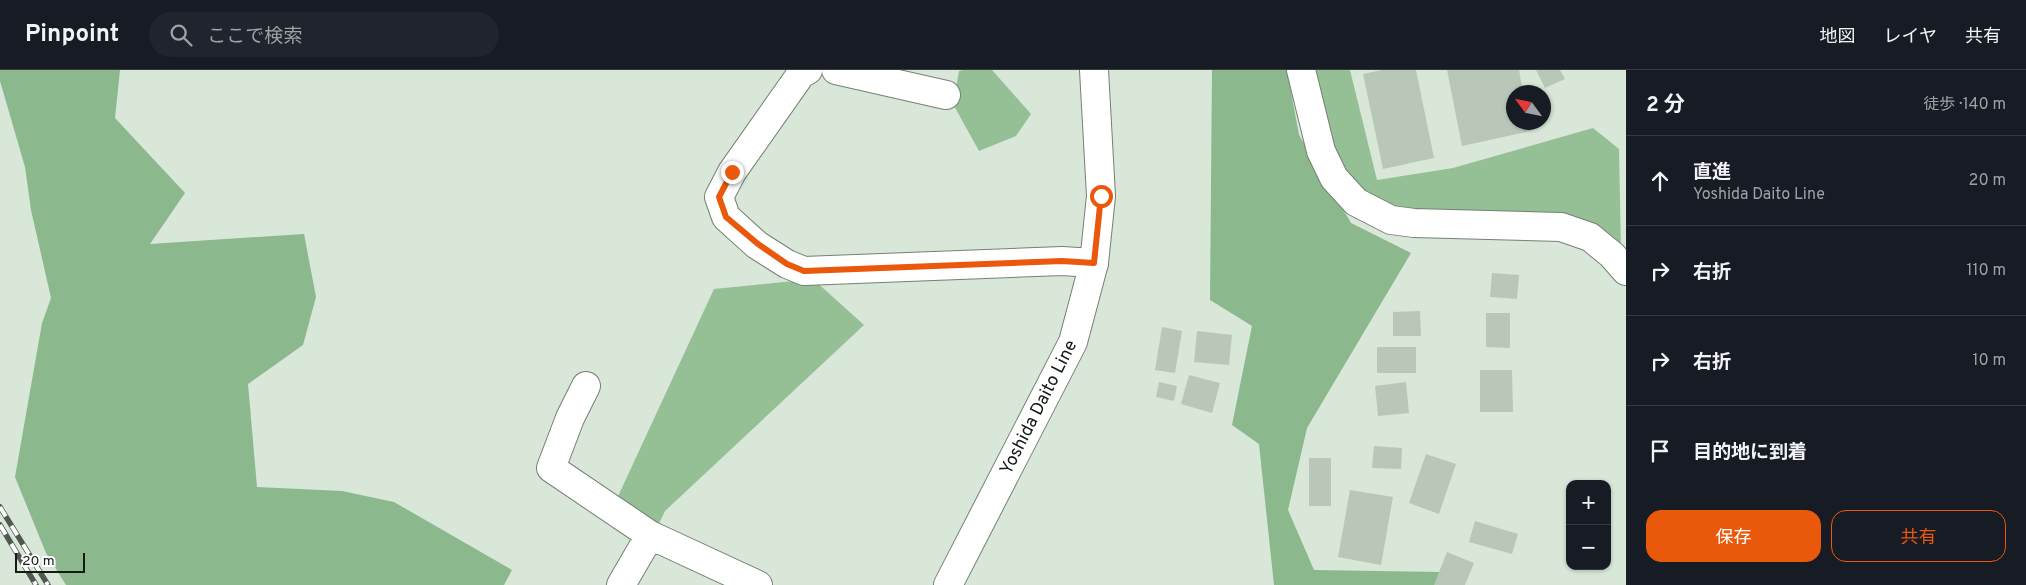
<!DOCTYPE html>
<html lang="ja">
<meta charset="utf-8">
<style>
:root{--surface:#171b24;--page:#20242c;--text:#f1f3f6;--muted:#9ea1a6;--line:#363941;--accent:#ea580c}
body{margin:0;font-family:Overpass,"Noto Sans JP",sans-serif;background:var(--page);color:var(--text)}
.controls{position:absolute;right:15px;bottom:15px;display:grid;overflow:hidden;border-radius:10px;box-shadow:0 1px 4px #0004}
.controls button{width:45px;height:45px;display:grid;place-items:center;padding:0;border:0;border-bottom:1px solid var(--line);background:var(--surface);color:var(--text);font:25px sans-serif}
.compass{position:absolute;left:1506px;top:15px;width:45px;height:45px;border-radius:50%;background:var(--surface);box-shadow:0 1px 4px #0004;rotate:303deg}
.scale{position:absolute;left:15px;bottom:12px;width:70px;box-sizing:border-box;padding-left:5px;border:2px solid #151a15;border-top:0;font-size:14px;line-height:18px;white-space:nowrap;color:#151a15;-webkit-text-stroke:4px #fff;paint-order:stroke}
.stop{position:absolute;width:15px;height:15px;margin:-11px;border:4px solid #ea580c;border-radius:50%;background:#fff}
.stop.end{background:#ea580c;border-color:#fff;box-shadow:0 1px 5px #0008}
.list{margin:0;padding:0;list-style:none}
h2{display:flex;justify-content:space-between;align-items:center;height:65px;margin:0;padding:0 20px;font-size:21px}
h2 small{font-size:16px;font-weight:400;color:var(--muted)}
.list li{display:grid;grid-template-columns:32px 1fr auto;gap:15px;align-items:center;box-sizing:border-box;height:90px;padding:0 20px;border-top:1px solid var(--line)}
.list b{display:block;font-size:19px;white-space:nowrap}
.list p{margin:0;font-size:16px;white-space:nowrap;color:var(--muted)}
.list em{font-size:16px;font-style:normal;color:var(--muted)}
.actions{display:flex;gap:10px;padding:15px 20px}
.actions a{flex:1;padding:11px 0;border:1px solid var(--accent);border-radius:15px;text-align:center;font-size:18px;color:var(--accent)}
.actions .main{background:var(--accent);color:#fff}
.icon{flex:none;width:28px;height:28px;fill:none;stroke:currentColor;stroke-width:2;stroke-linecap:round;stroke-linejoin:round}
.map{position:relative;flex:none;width:1626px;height:515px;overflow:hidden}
header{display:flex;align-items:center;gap:30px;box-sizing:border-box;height:70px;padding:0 25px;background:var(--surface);border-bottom:1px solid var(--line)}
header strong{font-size:24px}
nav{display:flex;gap:28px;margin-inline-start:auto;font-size:18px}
.search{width:350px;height:45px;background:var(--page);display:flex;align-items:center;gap:12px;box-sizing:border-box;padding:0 18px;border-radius:28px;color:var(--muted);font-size:19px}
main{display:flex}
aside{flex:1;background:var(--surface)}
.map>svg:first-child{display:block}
</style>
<header>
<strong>Pinpoint</strong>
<div class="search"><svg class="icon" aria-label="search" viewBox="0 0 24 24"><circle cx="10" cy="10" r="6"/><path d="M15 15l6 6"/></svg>ここで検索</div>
<nav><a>地図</a><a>レイヤ</a><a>共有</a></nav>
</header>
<main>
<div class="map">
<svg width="1626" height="515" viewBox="0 0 1626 515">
<rect width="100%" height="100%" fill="#d8e7d8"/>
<!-- green -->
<path fill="#95bf95" d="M963 0H992L1031 44 1016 66 979 81 953 34 959 1Z
M1301 0H1350L1377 110 1453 98 1593 58 1619 79 1621 182 1356 132Z
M813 209 864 255 665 441 655 462 614 435 714 219Z"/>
<!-- forest -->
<path fill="#8bb88c" d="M0 0H120L115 48 185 123 150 174 304 164 316 227 303 275 248 314 257 417 342 421 394 432 512 500 504 515H66L46 483 15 407 42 253 51 228 31 140 25 97 0 11Z
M1212 0H1287L1299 65 1351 153 1411 183 1307 358 1288 440 1314 500 1439 502 1438 515H1274L1259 374 1232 355 1252 256 1210 230Z"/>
<!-- building -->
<path fill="#b9c7b9" d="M1382 0H1416L1434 88 1383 99 1363 4Z
M1447 0H1519L1523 22H1514V52H1530L1531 61 1462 76Z
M1536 0H1560L1565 9 1545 18Z
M1492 203 1519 205 1517 229 1490 227Z
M1420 241 1421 266H1393V242Z
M1486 243H1510V278L1486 277Z
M1162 257 1182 261 1175 303 1155 300Z
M1197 261 1232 265 1229 295 1194 292Z
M1377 277H1416V303H1377Z
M1480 300H1512L1513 342H1480Z
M1189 305 1220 313 1212 343 1181 334Z
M1159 312 1177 316 1174 331 1156 327Z
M1406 312 1409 343 1378 346 1375 316Z
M1374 376 1402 378 1401 399 1372 398Z
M1426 384 1456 394 1439 444 1409 433Z
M1309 388H1331V436H1309Z
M1350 420 1393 427 1381 495 1338 487Z
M1475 451 1518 464 1512 484 1469 472Z
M1447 482 1474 493 1465 515H1434Z"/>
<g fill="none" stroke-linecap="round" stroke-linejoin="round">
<defs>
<path id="minor" d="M808 0 801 4 732 102 719 127 726 147 757 175 787 194 804 201 1062 191 1094 193
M836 0 946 25
M1301 0 1321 81 1334 108 1356 132 1391 150 1414 153 1561 157 1590 167 1612 185 1626 201
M586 316 570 348 551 398 650 465 758 515
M621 515 650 465"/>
<path id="major" d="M948 515 1073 272 1094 193 1101 126 1094 0"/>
</defs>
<!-- minor casing -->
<use href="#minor" stroke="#748174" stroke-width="30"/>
<!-- major casing -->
<use href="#major" stroke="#748174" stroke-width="30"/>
<!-- minor -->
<use href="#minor" stroke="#fff" stroke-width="28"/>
<!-- major -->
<use href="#major" stroke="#fff" stroke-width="28"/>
<defs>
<path id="rail" d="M0 437 48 515
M0 455 36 515"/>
</defs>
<!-- rail casing -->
<use href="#rail" stroke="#505850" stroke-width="5.5"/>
<!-- rail -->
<use href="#rail" stroke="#fff" stroke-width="4" stroke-dasharray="11" stroke-linecap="butt"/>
</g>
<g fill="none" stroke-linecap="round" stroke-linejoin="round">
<!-- route -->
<path stroke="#ea580c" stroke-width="6" d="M732 102 719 127 726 147 758 174 787 194 804 201 1062 191 1094 193 1101 126"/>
</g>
<g text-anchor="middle" stroke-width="5" stroke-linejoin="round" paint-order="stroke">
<!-- street labels -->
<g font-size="18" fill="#151a15" stroke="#fff">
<text transform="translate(1038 337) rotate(-63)" y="6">Yoshida Daito Line</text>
</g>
</g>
</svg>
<div class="controls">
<button>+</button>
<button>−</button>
</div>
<svg class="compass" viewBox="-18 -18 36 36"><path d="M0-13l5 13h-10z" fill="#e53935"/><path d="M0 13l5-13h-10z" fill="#9ea1a6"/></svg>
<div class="scale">20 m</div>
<div class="stop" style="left:1101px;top:126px"></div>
<div class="stop end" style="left:732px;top:102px"></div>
</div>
<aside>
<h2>2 分<small>徒歩 · 140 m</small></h2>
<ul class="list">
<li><svg class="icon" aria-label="ahead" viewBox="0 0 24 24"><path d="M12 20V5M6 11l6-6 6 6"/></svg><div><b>直進</b><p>Yoshida Daito Line</p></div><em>20 m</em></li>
<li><svg class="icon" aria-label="right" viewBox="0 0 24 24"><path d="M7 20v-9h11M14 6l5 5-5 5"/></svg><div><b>右折</b></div><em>110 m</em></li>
<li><svg class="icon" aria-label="right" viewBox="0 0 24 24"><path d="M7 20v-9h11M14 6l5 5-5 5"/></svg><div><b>右折</b></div><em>10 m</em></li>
<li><svg class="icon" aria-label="arrive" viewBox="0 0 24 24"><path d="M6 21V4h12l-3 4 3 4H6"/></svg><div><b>目的地に到着</b></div></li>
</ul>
<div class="actions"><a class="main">保存</a><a>共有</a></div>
</aside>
</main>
